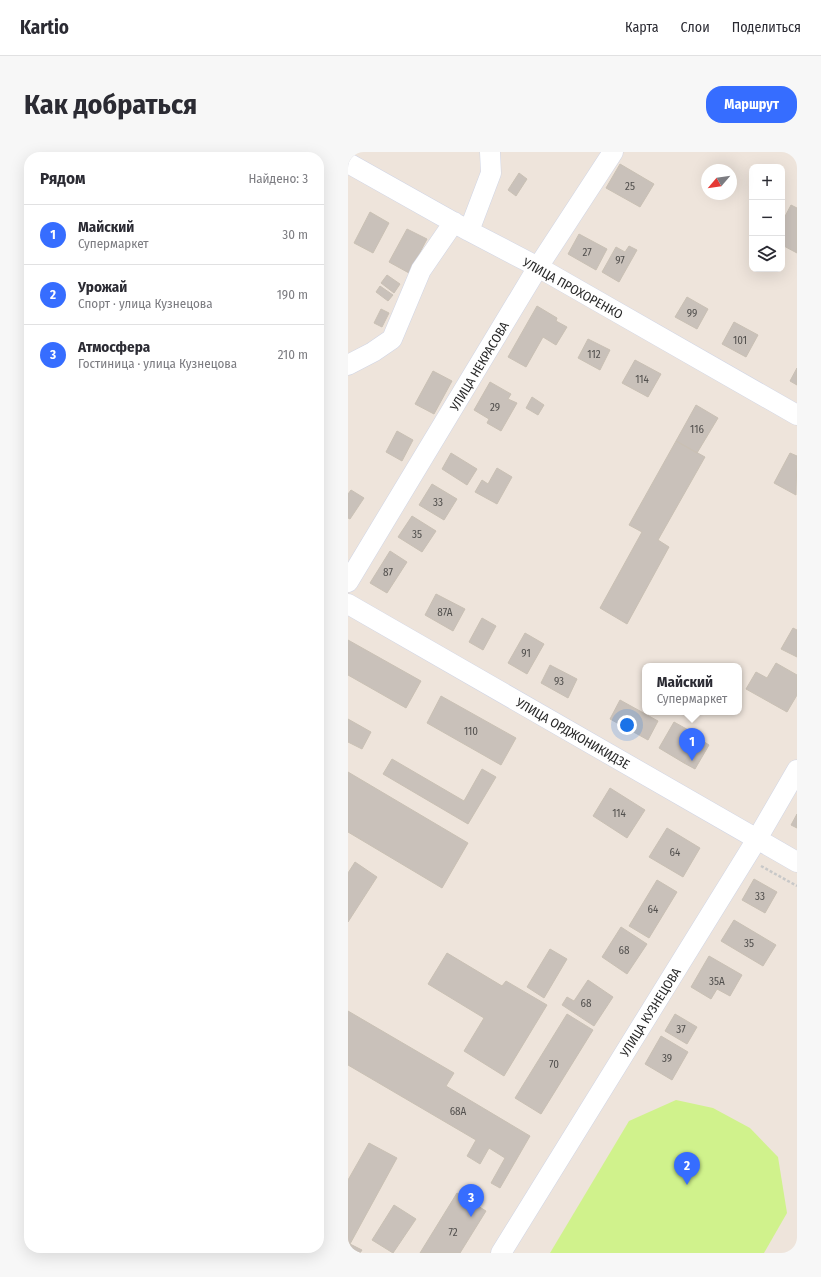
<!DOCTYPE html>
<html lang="ru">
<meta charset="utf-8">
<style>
:root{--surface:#fff;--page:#f7f7f7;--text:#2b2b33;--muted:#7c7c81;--line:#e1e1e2;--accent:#366dff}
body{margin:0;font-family:"Fira Sans Condensed",sans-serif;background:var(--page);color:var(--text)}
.controls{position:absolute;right:12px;top:12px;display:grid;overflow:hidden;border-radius:8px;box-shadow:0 4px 16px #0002}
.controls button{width:36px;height:36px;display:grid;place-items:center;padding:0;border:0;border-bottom:1px solid var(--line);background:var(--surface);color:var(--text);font:20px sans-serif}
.compass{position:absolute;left:353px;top:12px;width:36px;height:36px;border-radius:50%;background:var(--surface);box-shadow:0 4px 16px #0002;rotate:241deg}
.you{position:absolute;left:279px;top:573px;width:14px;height:14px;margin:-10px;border:3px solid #fff;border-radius:50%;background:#1a73e8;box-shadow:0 0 0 6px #1a73e833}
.badge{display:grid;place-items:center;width:26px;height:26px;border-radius:50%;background:var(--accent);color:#fff;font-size:13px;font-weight:700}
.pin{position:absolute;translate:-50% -33px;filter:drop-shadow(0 1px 2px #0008)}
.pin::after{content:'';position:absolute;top:21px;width:14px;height:12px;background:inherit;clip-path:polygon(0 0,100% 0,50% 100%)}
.popup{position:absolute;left:294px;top:511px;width:100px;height:52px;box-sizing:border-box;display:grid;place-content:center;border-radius:8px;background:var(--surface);filter:drop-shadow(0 1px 3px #0005);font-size:13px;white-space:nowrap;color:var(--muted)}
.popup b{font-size:15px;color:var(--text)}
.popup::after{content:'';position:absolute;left:50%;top:100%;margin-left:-8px;border:8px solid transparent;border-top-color:var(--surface)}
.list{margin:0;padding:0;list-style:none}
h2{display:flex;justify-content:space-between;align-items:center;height:52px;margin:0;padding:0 16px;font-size:17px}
h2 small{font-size:13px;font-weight:400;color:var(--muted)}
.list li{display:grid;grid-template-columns:26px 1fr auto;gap:12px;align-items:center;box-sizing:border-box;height:60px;padding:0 16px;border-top:1px solid var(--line)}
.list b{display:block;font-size:15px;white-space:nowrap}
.list p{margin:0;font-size:13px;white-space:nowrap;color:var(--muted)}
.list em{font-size:13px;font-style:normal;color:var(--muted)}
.icon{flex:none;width:22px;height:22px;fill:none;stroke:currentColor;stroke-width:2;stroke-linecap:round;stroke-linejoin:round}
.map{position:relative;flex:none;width:449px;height:1101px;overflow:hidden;border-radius:16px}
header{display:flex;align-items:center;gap:24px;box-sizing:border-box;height:56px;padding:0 20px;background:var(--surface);border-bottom:1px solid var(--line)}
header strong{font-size:19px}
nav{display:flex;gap:22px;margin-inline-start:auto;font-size:14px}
.intro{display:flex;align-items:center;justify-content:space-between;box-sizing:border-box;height:96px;padding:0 24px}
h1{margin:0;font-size:28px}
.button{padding:10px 18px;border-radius:16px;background:var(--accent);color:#fff;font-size:14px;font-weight:700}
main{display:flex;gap:24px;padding:0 24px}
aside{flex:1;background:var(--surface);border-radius:16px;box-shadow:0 4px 16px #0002}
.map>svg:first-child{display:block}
</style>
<header>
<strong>Kartio</strong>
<nav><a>Карта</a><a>Слои</a><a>Поделиться</a></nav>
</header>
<div class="intro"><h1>Как добраться</h1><a class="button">Маршрут</a></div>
<main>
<aside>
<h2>Рядом<small>Найдено: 3</small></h2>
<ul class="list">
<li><span class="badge">1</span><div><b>Майский</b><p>Супермаркет</p></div><em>30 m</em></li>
<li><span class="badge">2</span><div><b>Урожай</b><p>Спорт · улица Кузнецова</p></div><em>190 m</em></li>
<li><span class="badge">3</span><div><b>Атмосфера</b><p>Гостиница · улица Кузнецова</p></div><em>210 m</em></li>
</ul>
</aside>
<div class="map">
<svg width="449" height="1101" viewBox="0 0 449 1101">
<rect width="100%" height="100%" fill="#eee4db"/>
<!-- pitch -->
<path fill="#d0f28c" d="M328 948 365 956 402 976 430 1005 439 1061 416 1101H202L281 969Z"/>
<!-- building -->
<path fill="#c9c1ba" stroke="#c9c0b4" d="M272 12 306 32 292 55 258 36Z
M171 21 179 27 168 44 160 38Z
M443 53 449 56V101L434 93V70Z
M22 60 41 71 25 101 6 91Z
M59 77 79 87 61 121 41 110Z
M231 82 259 97 248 118 220 102Z
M281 94 289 98 271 130 254 120 268 95 277 100Z
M39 123 52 132 46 141 33 131Z
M32 134 45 143 40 149 28 140Z
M339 145 360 157 349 177 327 165Z
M189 154 209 166 208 169 219 175 208 193 195 185 178 215 160 205Z
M33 157 41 161 34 175 26 171Z
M386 170 410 183 398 205 374 192Z
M240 187 262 198 252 218 230 206Z
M287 208 313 222 300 245 274 231Z
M449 216V233L442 229Z
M85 219 104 229 86 262 67 252Z
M142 230 163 242 160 247 169 251 153 279 139 271 141 267 126 258Z
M184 245 196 253 190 263 178 256Z
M348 253 370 266 349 301 328 289Z
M49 279 65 288 54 309 38 300Z
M328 289 357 305 310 388 321 395 279 472 252 456 294 380 281 373Z
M103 301 129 317 119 333 94 317Z
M442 301 449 304 448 343 426 331Z
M149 316 164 325 149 352 127 340 134 328 140 332Z
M84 332 109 347 96 368 71 353Z
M3 338 16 346 2 367 0 366V342Z
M64 364 88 379 74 400 50 385Z
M42 399 59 410 39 441 22 431Z
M88 442 117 457 105 479 77 463Z
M134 466 148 474 135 498 121 490Z
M445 476 449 478V505L433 497Z
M177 481 196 492 179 522 160 511Z
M0 488 73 529 58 556 0 523Z
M428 511 449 523V543L439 560 398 537 408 520 419 526Z
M202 513 229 527 220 546 193 531Z
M93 544 168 586 153 613 79 571Z
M272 548 310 569 300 588 262 567Z
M0 567 23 580 14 597 0 590Z
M326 570 351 584 336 611 311 596Z
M350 586 361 593 347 617 336 611Z
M44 607 116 649 134 617 148 625 120 672 35 622Z
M0 620 120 691 94 736 0 680Z
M262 636 297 658 279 686 245 664Z
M449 662V676L443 673Z
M319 676 352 696 335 725 301 705Z
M7 710 29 725 0 770V721Z
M406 727 429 740 417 761 394 748Z
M309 728 329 740 301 786 281 774Z
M386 768 428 793 415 814 373 789Z
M273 775 299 792 279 822 254 805Z
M202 797 219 807 196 846 179 835Z
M99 801 154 834 158 829 199 853 156 924 116 899 136 866 80 832Z
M361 804 394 823 382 844 369 837 363 847 343 835Z
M240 828 265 845 246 874 214 853 219 845 226 849Z
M0 859 106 921 98 934 182 984 152 1036 143 1031 157 1006 141 996 132 1012 119 1004 128 988 0 913Z
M219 862 245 878 193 962 167 946Z
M327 862 349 875 339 892 317 879Z
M313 884 340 900 324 928 297 912Z
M21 991 49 1006 2 1092 14 1098 12 1101H0V1028Z
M109 1041 138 1059 112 1101H72Z
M46 1053 68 1067 45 1101 24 1088Z"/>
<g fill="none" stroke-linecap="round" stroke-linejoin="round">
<defs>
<path id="minor" d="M0 11 121 79 190 115 449 263
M121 79 143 21 142 0
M0 213 25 200 44 187 73 118 106 70
M0 430 190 115 265 0
M0 452 449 710
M153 1101 409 687 449 618"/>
</defs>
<!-- minor casing -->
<use href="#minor" stroke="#d0d5e5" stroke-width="21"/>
<!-- path -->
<path stroke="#c8c8c8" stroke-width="2.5" stroke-dasharray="3 2" stroke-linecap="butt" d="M413 714 449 734"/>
<!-- minor -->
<use href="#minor" stroke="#fff" stroke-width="20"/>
</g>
<g text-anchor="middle" stroke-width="3" stroke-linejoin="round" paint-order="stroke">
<!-- number labels -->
<g font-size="11" fill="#52504e">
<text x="282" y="38">25</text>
<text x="239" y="104">27</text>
<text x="272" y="112">97</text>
<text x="344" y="165">99</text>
<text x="392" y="192">101</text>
<text x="246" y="206">112</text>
<text x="294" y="231">114</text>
<text x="147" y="259">29</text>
<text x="349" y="281">116</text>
<text x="90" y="354">33</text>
<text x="69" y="386">35</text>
<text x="40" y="424">87</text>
<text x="97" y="464">87А</text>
<text x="178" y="505">91</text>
<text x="211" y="533">93</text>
<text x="123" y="583">110</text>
<text x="271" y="665">114</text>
<text x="327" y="704">64</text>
<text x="412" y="748">33</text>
<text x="305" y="761">64</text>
<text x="401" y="795">35</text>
<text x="276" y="802">68</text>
<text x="369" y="833">35А</text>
<text x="238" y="855">68</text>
<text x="333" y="881">37</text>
<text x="319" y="910">39</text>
<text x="206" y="916">70</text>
<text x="110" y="963">68А</text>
<text x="105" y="1084">72</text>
</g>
<!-- street labels -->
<g font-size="13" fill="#2a2a2a" stroke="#fff">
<text transform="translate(225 136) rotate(29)" y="5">УЛИЦА ПРОХОРЕНКО</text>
<text transform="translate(131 214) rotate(-59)" y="5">УЛИЦА НЕКРАСОВА</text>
<text transform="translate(225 581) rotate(30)" y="5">УЛИЦА ОРДЖОНИКИДЗЕ</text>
<text transform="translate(302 860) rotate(-58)" y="5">УЛИЦА КУЗНЕЦОВА</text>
</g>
</g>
</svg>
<div class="controls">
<button>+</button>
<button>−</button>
<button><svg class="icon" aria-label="layers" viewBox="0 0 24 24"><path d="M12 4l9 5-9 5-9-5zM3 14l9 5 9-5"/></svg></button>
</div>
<svg class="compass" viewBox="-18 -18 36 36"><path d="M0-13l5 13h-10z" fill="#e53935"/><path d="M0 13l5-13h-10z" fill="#7c7c81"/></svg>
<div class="you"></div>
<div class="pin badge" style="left:344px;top:609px">1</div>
<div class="popup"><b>Майский</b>Супермаркет</div>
<div class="pin badge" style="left:339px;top:1033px">2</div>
<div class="pin badge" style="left:123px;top:1065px">3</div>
</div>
</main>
